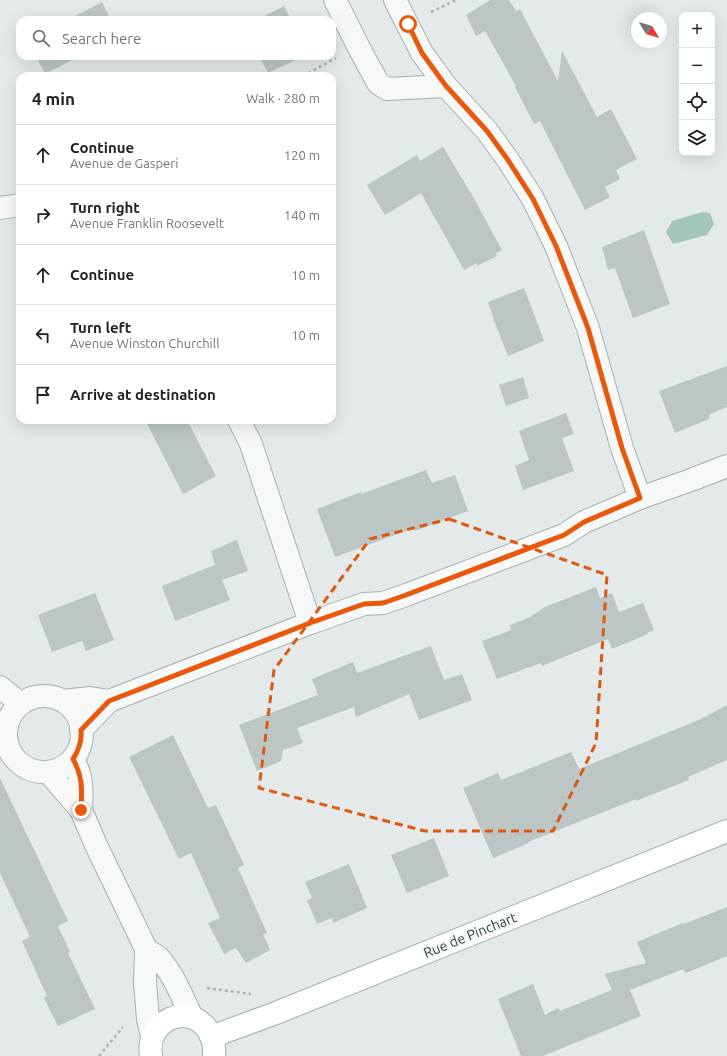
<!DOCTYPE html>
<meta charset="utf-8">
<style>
:root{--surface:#fff;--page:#f2f2f2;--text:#202124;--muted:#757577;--line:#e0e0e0}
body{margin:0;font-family:Ubuntu,sans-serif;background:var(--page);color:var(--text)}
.controls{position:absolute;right:12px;top:12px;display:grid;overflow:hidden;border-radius:8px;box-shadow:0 4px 16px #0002}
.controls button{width:36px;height:36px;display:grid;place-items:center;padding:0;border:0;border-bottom:1px solid var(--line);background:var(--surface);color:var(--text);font:20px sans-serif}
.compass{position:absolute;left:631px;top:12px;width:36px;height:36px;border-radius:50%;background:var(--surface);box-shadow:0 4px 16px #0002;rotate:128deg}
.stop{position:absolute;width:12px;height:12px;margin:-9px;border:3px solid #ea580c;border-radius:50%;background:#fff}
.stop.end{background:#ea580c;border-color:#fff;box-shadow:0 1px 4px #0008}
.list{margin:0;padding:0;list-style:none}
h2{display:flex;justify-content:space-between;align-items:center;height:52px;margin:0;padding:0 16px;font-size:17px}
h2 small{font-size:13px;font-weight:400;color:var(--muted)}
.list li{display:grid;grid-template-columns:26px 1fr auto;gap:12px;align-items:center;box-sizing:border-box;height:60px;padding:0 16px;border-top:1px solid var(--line)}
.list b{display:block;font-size:15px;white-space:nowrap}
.list p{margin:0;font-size:13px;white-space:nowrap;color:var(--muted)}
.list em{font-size:13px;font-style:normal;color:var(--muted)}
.icon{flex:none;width:22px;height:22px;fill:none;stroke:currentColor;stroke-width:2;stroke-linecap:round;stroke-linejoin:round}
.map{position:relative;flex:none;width:727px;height:1056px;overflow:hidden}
.search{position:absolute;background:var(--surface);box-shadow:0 4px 16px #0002;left:16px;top:16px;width:320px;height:44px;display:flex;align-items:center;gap:10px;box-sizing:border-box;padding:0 14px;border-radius:12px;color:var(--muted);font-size:15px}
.panel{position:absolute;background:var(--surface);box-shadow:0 4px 16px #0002;left:16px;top:72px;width:320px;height:352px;border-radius:12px}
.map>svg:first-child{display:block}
</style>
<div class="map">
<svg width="727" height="1056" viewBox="0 0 727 1056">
<rect width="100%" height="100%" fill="#e4eae9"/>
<!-- water -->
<path fill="#a3c6bd" d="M702 212 710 213 714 224 707 235 673 244 666 232 672 221Z"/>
<!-- building -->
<path fill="#bbc6c5" d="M490 0H509L516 11 520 9 558 81 562 51 597 117 611 109 637 159 616 170 620 179 605 187 610 197 585 210 540 121 534 124 515 87 516 86 485 31 476 36 466 15Z
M102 2 111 20H67Z
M284 6 291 20H257Z
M36 56H80L45 74Z
M259 56H304L268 73Z
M443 147 472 195 502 250 496 253 497 256 477 266V263L464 270 421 193 385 215 367 185 417 155 420 161Z
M644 230 670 304 633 318 615 268 608 270 602 247Z
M524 288 544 341 508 356 495 323 488 302Z
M727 366V407L710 414 709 419 675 433 659 391Z
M523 377 529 398 506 406 499 385Z
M566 413 574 434 562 438 574 471 523 490 515 466 529 460 519 431Z
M145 420H187L216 476 183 494Z
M426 470 432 483 455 475 468 511 415 531 414 528 335 557 317 509 361 492V494Z
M237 540 248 571 222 580 230 600 175 621 162 586 215 565 211 551Z
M596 587 600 598 612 593 619 612 643 603 654 630 647 633 648 634 612 649 608 639 542 666 541 663 497 679 482 641 511 630 510 625 530 617 545 607Z
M95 593 114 640 86 651 82 641 52 652 38 615Z
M431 646 444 680 462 674 472 700 419 720 409 694 356 717 354 707 297 728 303 743 283 750 281 761 257 771 239 725 318 695 312 679 353 662 357 673Z
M727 705V760L688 777 689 780 636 801V799L538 838 528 842 529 843 493 858 463 788 498 773 501 780 571 752 579 769 701 719Z
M173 735 208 808 216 805 244 865 238 868 267 933 263 934 270 950 246 963 236 948 224 954 208 923 220 918 191 853 179 859 129 757Z
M0 778 68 921 58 926 70 952 68 953 95 1009 58 1026 44 998 47 996 22 941 30 937 0 873Z
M434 838 449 876 407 893 391 855Z
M349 864 367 908 333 923 332 918 317 924 307 900 312 898 305 882Z
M727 907V956L686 973 683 969 630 990 641 1016 543 1056H521L498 999 533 984 545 1015 558 1008 560 1011 612 990 605 974 646 963 637 942 683 923 684 924Z"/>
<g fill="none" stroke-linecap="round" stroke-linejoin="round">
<defs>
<path id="minor" d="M335 0 358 46 378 83 387 89 446 86
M395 0 422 53 446 86 487 131 508 160 533 199 556 246 588 328 622 448 640 498
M0 208 20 205
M239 420 251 444 310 623
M0 687 21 704
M6 734a38 38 0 1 1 76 0a38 38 0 1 1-76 0Z
M63 701 90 698 109 701
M81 730 109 701 310 623 364 604 383 603 406 595 564 535 584 522 640 498 691 480 727 466
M73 759C83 777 82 789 81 810
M48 772 81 810 96 845 146 949 145 983 148 1019 152 1036
M146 949C150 952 155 955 159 958 174 975 182 997 192 1017"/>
<path id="secondary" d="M211 1037 276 1013 727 831
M151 1056C145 1020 190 1000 209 1032 213 1040 215 1046 214 1056"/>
</defs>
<!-- minor casing -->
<use href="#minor" stroke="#a6b0af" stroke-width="24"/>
<!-- secondary casing -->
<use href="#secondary" stroke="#a6b0af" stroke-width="24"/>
<!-- path -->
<path stroke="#aeb6b5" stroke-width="2.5" stroke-dasharray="3 3" stroke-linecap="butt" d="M431 12 456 0
M303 76 336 58
M207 988 251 994
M99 1056 123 1027"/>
<!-- minor -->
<use href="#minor" stroke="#f6f9f8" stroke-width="22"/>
<!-- secondary -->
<use href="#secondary" stroke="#fff" stroke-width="22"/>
</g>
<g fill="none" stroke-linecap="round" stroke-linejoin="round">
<!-- route -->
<path stroke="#ea580c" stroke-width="5" d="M81 810C82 789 83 777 73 759 79 750 82 741 81 730L109 701 310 623 364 604 383 603 406 595 564 535 584 522 640 498 622 448 588 328 556 246 533 199 508 160 487 131 446 86 422 53 408 24"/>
</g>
<!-- marked area -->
<path fill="none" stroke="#df580e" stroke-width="3" stroke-dasharray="8 5" stroke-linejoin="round" d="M449 519 607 575 596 743 553 831H425L259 788 274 670 370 539Z"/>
<g text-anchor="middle" stroke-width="4" stroke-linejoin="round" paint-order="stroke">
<!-- street labels -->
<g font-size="14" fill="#2d403e" stroke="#f3f7f7">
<text transform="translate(470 935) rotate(-22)" y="5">Rue de Pinchart</text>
</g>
</g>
</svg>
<div class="controls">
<button>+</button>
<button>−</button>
<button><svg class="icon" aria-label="locate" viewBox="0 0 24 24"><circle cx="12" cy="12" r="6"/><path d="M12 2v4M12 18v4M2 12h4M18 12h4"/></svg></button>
<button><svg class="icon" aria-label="layers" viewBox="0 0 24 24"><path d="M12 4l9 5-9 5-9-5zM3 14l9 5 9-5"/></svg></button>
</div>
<svg class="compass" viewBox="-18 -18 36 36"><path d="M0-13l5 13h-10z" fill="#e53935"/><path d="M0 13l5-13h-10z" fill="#757577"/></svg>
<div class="stop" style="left:408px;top:24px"></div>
<div class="stop end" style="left:81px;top:810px"></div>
<div class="search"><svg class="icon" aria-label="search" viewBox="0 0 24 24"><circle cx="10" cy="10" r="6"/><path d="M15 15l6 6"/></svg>Search here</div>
<section class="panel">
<h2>4 min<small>Walk · 280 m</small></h2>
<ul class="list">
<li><svg class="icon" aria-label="ahead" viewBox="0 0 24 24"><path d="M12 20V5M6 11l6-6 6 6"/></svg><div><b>Continue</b><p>Avenue de Gasperi</p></div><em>120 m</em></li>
<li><svg class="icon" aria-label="right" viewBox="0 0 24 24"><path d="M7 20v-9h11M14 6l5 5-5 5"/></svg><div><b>Turn right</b><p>Avenue Franklin Roosevelt</p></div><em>140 m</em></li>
<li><svg class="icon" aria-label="ahead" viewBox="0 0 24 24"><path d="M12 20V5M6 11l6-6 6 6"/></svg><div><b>Continue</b></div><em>10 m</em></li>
<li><svg class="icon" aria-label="left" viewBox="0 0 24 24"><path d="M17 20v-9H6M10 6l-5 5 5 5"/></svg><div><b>Turn left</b><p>Avenue Winston Churchill</p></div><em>10 m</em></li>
<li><svg class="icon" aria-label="arrive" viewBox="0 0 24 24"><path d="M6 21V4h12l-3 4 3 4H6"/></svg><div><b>Arrive at destination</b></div></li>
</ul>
</section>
</div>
